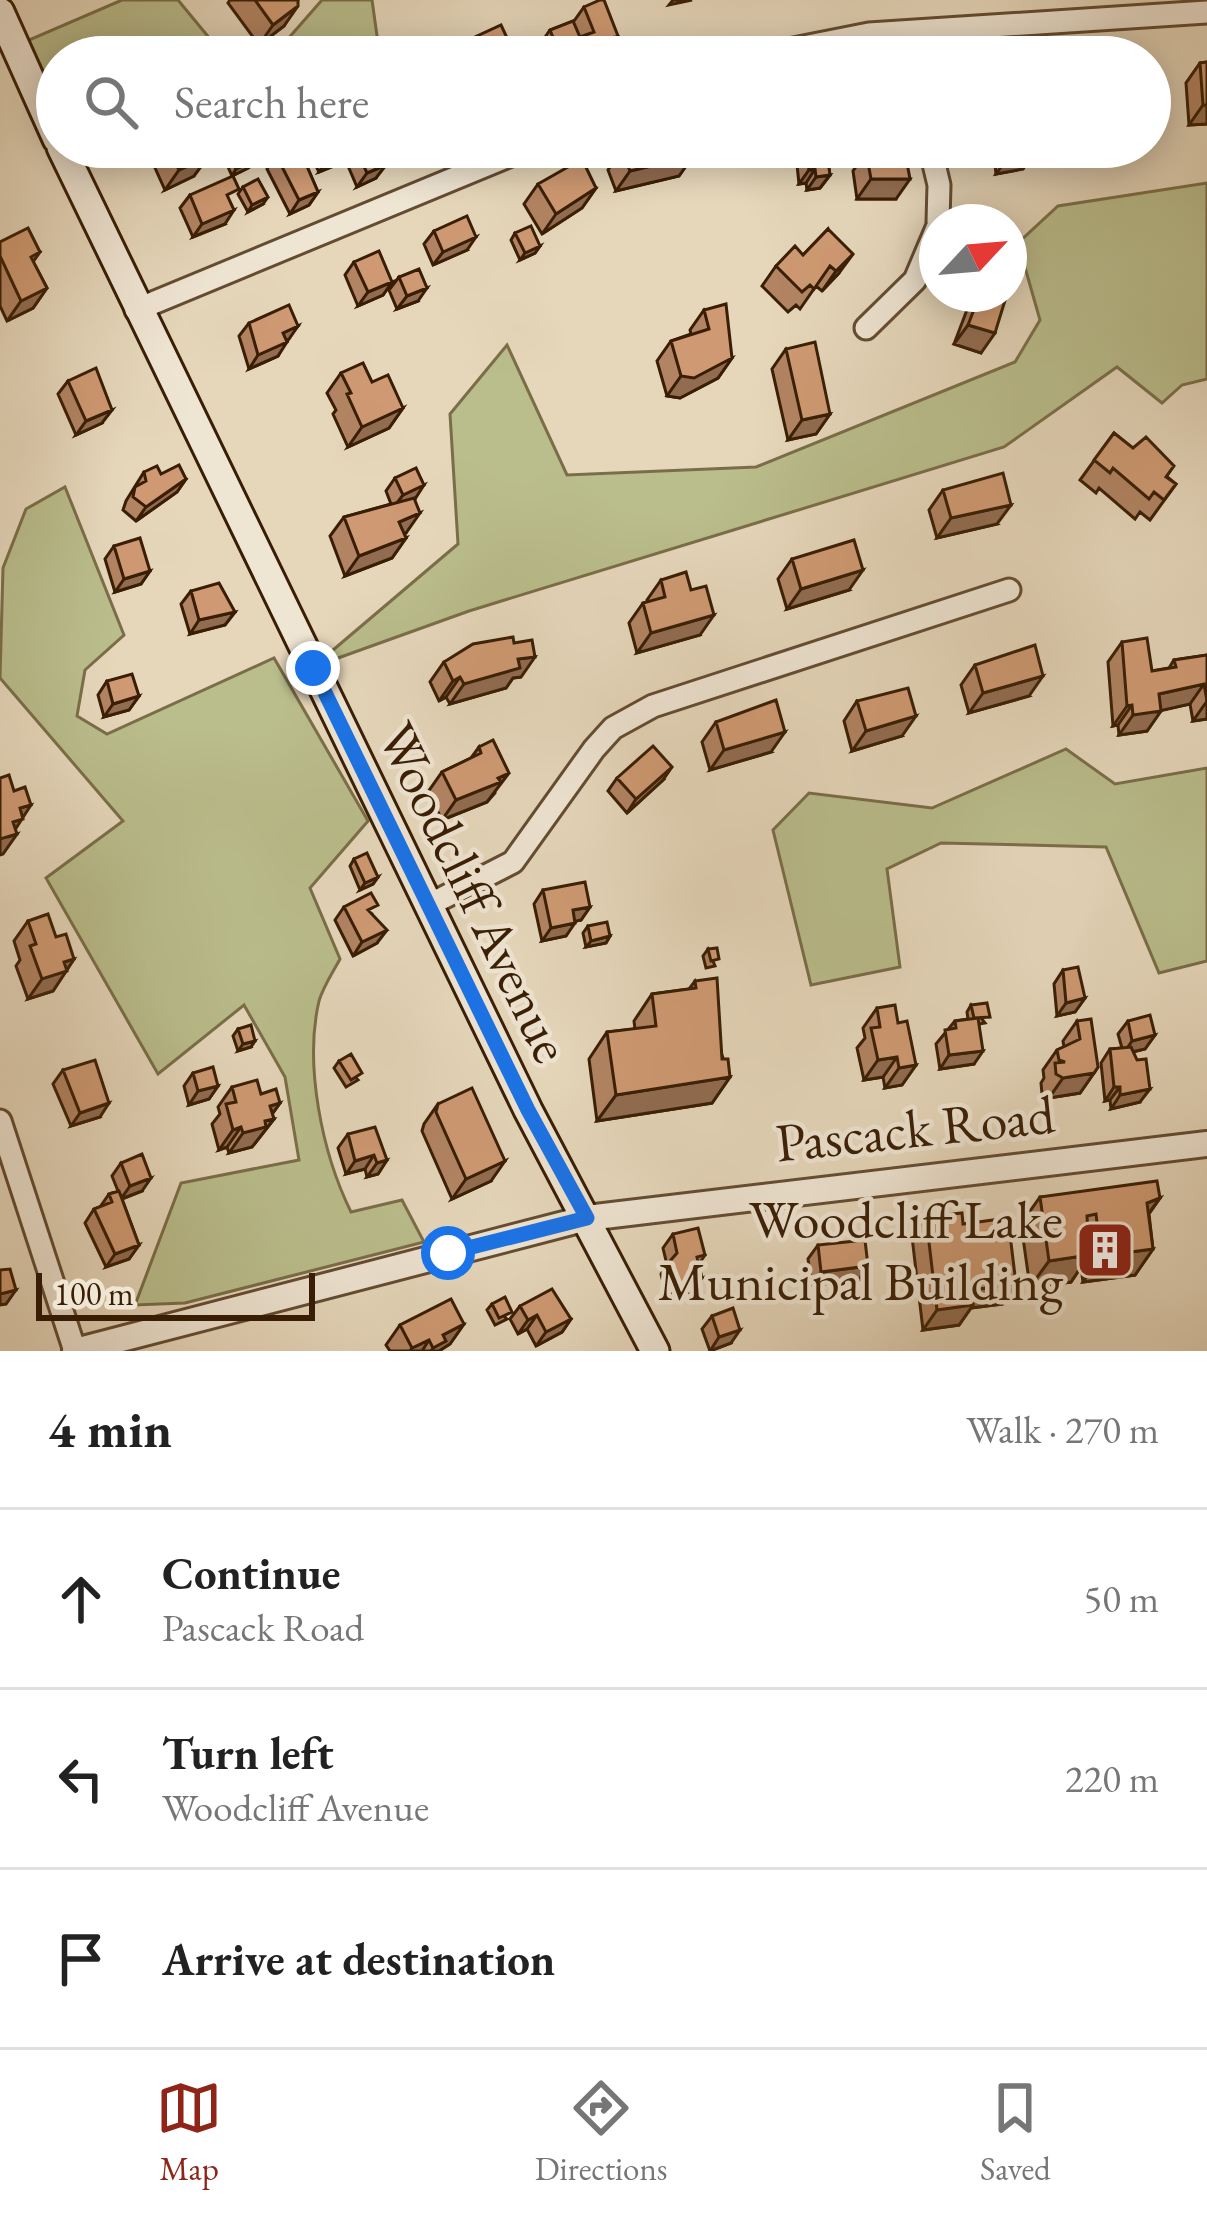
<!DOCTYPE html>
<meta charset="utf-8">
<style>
:root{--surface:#fff;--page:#f6f6f6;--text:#222;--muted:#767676;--line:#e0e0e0;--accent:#8f2418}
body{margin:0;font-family:"EB Garamond",serif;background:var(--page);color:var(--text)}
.compass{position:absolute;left:919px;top:204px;width:108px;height:108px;border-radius:50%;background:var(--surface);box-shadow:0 6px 30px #0003;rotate:64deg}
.scale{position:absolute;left:36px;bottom:30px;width:279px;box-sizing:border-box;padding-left:12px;border:6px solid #391e05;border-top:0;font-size:33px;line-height:42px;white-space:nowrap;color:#391e05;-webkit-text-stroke:9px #efe5d3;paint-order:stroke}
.stop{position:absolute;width:36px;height:36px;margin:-27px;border:9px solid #1a73e8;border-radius:50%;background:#fff}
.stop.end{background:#1a73e8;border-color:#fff;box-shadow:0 3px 12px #0008}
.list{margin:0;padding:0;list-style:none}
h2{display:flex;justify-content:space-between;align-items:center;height:156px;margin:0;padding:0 48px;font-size:51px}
h2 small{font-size:39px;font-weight:400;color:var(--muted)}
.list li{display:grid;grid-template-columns:78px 1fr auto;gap:36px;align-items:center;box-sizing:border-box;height:180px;padding:0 48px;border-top:3px solid var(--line)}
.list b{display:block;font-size:45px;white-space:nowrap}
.list p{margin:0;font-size:39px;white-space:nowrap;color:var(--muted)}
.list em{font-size:39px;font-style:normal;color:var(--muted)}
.icon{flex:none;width:66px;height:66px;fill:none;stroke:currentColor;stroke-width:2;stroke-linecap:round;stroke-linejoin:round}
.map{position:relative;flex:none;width:1207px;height:1351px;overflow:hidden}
.search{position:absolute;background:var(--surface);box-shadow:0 6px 30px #0003;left:36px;right:36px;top:36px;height:132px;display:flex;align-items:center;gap:30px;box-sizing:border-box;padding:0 42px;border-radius:66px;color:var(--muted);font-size:45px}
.sheet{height:696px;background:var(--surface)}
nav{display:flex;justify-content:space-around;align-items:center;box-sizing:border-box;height:168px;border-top:3px solid var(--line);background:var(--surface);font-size:33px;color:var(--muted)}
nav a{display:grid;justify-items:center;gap:6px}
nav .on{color:var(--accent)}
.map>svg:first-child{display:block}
</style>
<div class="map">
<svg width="1207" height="1351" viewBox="0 0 1207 1351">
<rect width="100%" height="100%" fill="#e6d7bb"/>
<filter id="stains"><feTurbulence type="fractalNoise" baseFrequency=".00167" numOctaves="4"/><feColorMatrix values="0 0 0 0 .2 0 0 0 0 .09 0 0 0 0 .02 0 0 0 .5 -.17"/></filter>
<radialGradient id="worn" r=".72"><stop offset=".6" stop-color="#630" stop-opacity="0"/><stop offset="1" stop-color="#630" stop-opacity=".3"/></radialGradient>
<!-- green -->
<path fill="#babd8c" stroke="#7a6e48" stroke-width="3" d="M122 0H178L225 57H57V82L33 87 15 46Z
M322 0H372L378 43 353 57H272Z
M1207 183V379L1182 385 1162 403 1117 367 1004 447 469 611 313 667 458 544 450 414 507 345 567 475 756 467 1015 362 1040 320 1018 243 1058 206Z
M65 487 124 635 85 670 77 716 107 734 274 658 368 821 310 888 340 959C333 972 323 987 319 1001 304 1065 322 1153 351 1212L402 1200 424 1242 185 1303 135 1305 181 1183 299 1160 285 1077 244 1005 158 1074 46 878 123 821 0 678 3 568 26 509Z
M1066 749 1115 784 1207 768V961L1159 973 1106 847 941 843 887 869 900 967 811 985 773 830 809 793 932 808Z"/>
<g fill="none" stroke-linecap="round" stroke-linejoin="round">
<defs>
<path id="minor" d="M911 32 912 57
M753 57 869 34 1207 12
M930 147 939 185 938 222
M136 310 530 147
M866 328 915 280 937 228
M429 905 513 862 594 749 613 728 653 706 1009 590
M0 1121 75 1351"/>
<path id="tertiary" d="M75 1351 587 1218 1207 1144"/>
<path id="secondary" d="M0 12 57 139
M61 147 528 1110 655 1351"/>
</defs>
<!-- minor casing -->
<use href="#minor" stroke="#644c32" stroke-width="27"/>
<!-- tertiary casing -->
<use href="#tertiary" stroke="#644c32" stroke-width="30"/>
<!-- secondary casing -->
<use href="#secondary" stroke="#391e05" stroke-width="33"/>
<!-- minor -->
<use href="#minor" stroke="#efe5d3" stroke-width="21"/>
<!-- tertiary -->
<use href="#tertiary" stroke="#efe5d3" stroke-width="24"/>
<!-- secondary -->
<use href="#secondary" stroke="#efe5d3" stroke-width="27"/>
</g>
<!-- wall -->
<path fill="#b28463" stroke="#391e05" stroke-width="3" d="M230 0H298L284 26 259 45 228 3Z
M584 7 618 36 612 45 615 54 613 57H539L536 50 550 30 574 21Z
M462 43 516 57H452Z
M1207 62V124L1189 125 1186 83 1200 63Z
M137 147H205L194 176 165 190 150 157 143 160Z
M285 147H321L319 151 336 165 319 172 313 160 306 164 318 192 309 205 290 214 267 169 276 155 287 150Z
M340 147H378L376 178 357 187Z
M726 147H778L748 160H728Z
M801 147H826L830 175 820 188 807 190 806 183 799 184 796 155Z
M864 147H904L896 199H857L853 171 865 154Z
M993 147H1036L1023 169 996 174Z
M1082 147H1110L1102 157 1084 160Z
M622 150 693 156 679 176 616 191 608 170Z
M230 154 248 168 232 176 225 160Z
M538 184 596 188 582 208 542 234 524 204Z
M243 187 263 204 248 212 238 194Z
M190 195 225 224 193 237 180 208Z
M828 229 839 273 822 291 816 286 800 309 796 305 788 312 762 286 776 266 803 255Z
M434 231 467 250 433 265 424 244Z
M515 233 540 246 535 253 520 260 511 240Z
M0 242 40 252 33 262 47 288 33 308 7 321 0 306Z
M354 262 392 282 383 295 358 306 345 275Z
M399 277 418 301 397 309 389 290Z
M973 294H1007L981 353 954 344Z
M704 310 732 358 718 378 680 398 667 396 657 361 671 341 691 334 690 330Z
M249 323 298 326 286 340 278 356 249 369 239 336Z
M786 349 830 414 816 434 788 440 772 369Z
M341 373 372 382 403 408 389 428 348 447 333 414 336 410 327 393Z
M68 381 102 423 76 435 58 394Z
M1114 433 1176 484 1150 520 1140 512 1135 519 1099 488 1096 493 1080 480Z
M144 472 186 479 177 492 136 521 123 510 126 501Z
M395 478 415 499 406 533 404 534 406 538 392 558 345 576 330 536 344 517 391 504 386 491Z
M943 490 997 524 937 538 929 510Z
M114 546 150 571 141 584 115 592 105 559Z
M792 559 849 590 787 609 778 579Z
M661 580 700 635 637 653 629 623 643 603 647 602V600Z
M191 591 235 612 225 625 190 634 181 604Z
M1122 642 1152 671 1169 668 1174 660 1207 655V719L1193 721 1190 704 1161 710 1147 731 1119 735 1118 725 1113 726 1108 662Z
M444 662 521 677 513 678 506 688 450 704 446 697 439 701 430 682Z
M975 665 1029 696 969 713 961 685Z
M107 681 139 696 129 710 104 717 98 695Z
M857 701 902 736 852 751 844 721Z
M716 722 771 752 710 770 702 742Z
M479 747 495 793 487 802 442 820 428 792 442 772 471 758Z
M617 778 663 780 627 813 608 791Z
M354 859 378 877 373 884 360 890 350 866Z
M543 890 590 907 581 920 575 921 566 936 542 941 534 904Z
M344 907 372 914 377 943 353 956 335 920Z
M28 921 56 937 74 959 53 991 28 999 16 966 20 960 14 941Z
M588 926 610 936 606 943 586 947 583 933Z
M708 949 715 966 706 968 703 956Z
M1063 970 1085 998 1075 1012 1057 1016 1054 984Z
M695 981 730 1077 712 1103 597 1121 589 1059 607 1032 635 1029 634 1021 652 994 689 989Z
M971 1005 985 1023 979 1024 974 1064 940 1069 936 1044 955 1021 968 1019 967 1012Z
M877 1008 898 1023 916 1065 902 1085 885 1088 883 1077 864 1080 857 1048 865 1038 863 1028Z
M1077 1021 1098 1067 1080 1093 1049 1098 1042 1094 1041 1083 1044 1078 1043 1070 1057 1050 1064 1047 1063 1041Z
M1128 1021 1155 1035 1145 1049 1133 1052 1140 1102 1111 1109 1110 1100 1105 1101 1101 1063 1110 1049 1122 1048 1118 1034Z
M238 1029 251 1047 238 1051 233 1036Z
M339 1061 358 1080 346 1087 334 1068Z
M63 1070 100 1117 71 1126 53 1084Z
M193 1073 218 1086 209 1099 189 1105 184 1086Z
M232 1087 261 1094 280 1103 272 1114 274 1119 252 1147 229 1153 227 1147 219 1150 212 1124 220 1114 218 1107Z
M438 1104 491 1181 452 1199 422 1131 424 1124Z
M348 1134 387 1160 378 1174 367 1177 365 1169 346 1174 338 1148Z
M121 1163 142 1191 122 1199 139 1245 129 1259 106 1267 85 1223 94 1209 100 1207 109 1194 118 1191 112 1176Z
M1040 1197 1160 1198 1149 1214 1153 1249 1135 1275 1083 1282 1081 1267 1071 1282 1030 1287 1021 1224Z
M926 1217 963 1224 1002 1304 971 1308 959 1325 923 1330 912 1237Z
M673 1234 705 1255 699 1264 693 1291 667 1298 661 1274 667 1265 663 1248Z
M818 1245 868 1266 859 1280 812 1285 808 1259Z
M492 1304 507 1319 495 1325 487 1310Z
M520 1306 571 1319 562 1332 536 1346 527 1329 518 1334 510 1319Z
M712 1316 731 1343 710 1351 702 1329Z
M464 1324 450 1344 439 1351H390L386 1345 400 1325Z"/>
<!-- shaded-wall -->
<path fill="#916c50" stroke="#391e05" stroke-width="3" d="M673 0H692L669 5Z
M298 6 284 26 259 45 273 25Z
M1203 105H1207V124L1189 125Z
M153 147H157L150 157 143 160Z
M738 147H778L748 160H728Z
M1093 147H1110L1102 157 1084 160Z
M322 148 312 161 294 170 303 157Z
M1037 149 1023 169 996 174 1010 154Z
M693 156 679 176 616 191 630 171Z
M208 157 194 176 165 190 179 170Z
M340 158 336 165 319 172 324 165Z
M252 162 248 168 232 176 236 169Z
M386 165 376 178 357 187 367 173Z
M815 169 806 183 799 184 809 170Z
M830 175 820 188 807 190 816 177Z
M871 179H910L896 199H857Z
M596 188 582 208 542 234 556 214Z
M318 192 309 205 290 214 299 200Z
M268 197 263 204 248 212 252 205Z
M234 210 225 224 193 237 202 224Z
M476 237 467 250 433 265 443 252Z
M540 246 535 253 520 260 525 253Z
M853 254 839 273 822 291 836 271Z
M392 282 383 295 358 306 368 292Z
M47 288 33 308 7 321 21 301Z
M427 288 418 301 397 309 407 296Z
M968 325 995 333 981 353 954 344Z
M298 326 289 339 273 346 283 333Z
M287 342 278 356 249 369 258 355Z
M732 358 718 378 680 398 667 396 681 376Z
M403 408 389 428 348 447 362 427Z
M112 410 102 423 76 435 86 421Z
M830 414 816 434 788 440 802 420Z
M186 479 177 492 136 521 146 507Z
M424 485 415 499 393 508 403 495Z
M1011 505 997 524 937 538 951 518Z
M420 513 406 533 385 542 399 522Z
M406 538 392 558 345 576 359 556Z
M863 570 849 590 787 609 801 589Z
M150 571 141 584 115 592 124 579Z
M235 612 225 625 190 634 199 620Z
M714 615 700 635 637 653 651 633Z
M535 657 521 677 513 678 506 688 450 704 464 684 518 659Z
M1043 676 1029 696 969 713 983 693Z
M460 677 446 697 439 701 453 681Z
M1204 684 1190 704 1155 712 1161 711 1147 731 1119 735 1133 715 1159 694Z
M139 696 129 710 104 717 113 704Z
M1207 701V719L1193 721Z
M1132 705 1118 725 1113 726 1127 706Z
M916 716 902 736 852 751 866 731Z
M785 732 771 752 710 770 724 750Z
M672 767 663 780 627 813 636 799Z
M509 773 487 802 442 820 456 800Z
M31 805 11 836 17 834 3 854 0 855V839L20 808Z
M378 877 373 884 360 890 365 883Z
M590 907 581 920 563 924 573 910Z
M575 923 566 936 542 941 551 928Z
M387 930 377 943 353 956 362 942Z
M610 936 606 943 586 947 591 941Z
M74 959 53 991 28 999 42 979 64 962Z
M1085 998 1075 1012 1057 1016 1066 1003Z
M1155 1035 1145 1049 1123 1054 1132 1041Z
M255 1041 251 1047 238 1051 243 1044Z
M983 1051 974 1064 940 1069 949 1055Z
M897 1057 883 1077 864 1080 878 1060Z
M916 1065 902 1085 885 1088 899 1068Z
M1094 1073 1080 1093 1049 1098 1063 1078Z
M730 1077 712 1103 597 1121 616 1095Z
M218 1086 209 1099 189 1105 198 1091Z
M1114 1087H1120L1110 1100 1105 1101Z
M1150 1089 1140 1102 1111 1109 1120 1095Z
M109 1103 100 1117 71 1126 80 1113Z
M280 1103 268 1120 274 1119 252 1147 229 1153 243 1133 270 1106Z
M241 1127 227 1147 219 1150 233 1130Z
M374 1155 365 1169 346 1174 355 1161Z
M387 1160 378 1174 367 1177 377 1163Z
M505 1161 491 1181 452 1199 466 1179Z
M151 1178 142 1191 121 1199 130 1186Z
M1160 1198 1141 1224 1147 1203Z
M139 1245 129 1259 106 1267 115 1254Z
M1153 1249 1135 1275 1083 1282 1101 1256Z
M1089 1255 1071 1282 1030 1287 1049 1261Z
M868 1266 859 1280 812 1285 821 1272Z
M702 1278 693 1291 667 1298 676 1285Z
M1016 1284 1002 1304 971 1308 959 1325 923 1330 937 1310 971 1290Z
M16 1290 6 1304 0 1305V1294Z
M537 1315 527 1329 518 1334 528 1320Z
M571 1319 562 1332 536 1346 546 1332Z
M464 1324 450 1344 439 1351H431L443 1335Z
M740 1330 731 1343 710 1351 719 1337Z
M429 1340 422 1351H410L412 1348Z"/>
<!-- building -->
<path fill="#cf9a73" stroke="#391e05" stroke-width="3" d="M255 0H298V6L273 25Z
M600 0H604L618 36 609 39 615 54 606 57H561L550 30 573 21 580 37 594 32 584 7Z
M501 25 516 57H455L466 52 462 43Z
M1207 62V105H1203L1200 63Z
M168 147H205L208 157 179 170Z
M246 147 252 162 236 169 230 154Z
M295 147 322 148 303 157 318 192 299 200 276 155Z
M329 147H335L340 158 324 165 318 152Z
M355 147H378L386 165 367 173Z
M631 147H690L693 156 630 171 622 150Z
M806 147H826L830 175 816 177 815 169 809 170Z
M879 147H904L910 179H871L866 151 880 149Z
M1009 147H1036L1037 149 1010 154Z
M582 159 596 188 556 214 538 184Z
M233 176 239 189 227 195 234 210 202 224 190 195Z
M258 179 268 197 252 205 243 187Z
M467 216 476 237 443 252 434 231Z
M531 226 540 246 525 253 515 233Z
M28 228 40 252 31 257 47 288 21 301 0 256V242Z
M828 229 853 254 836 271 830 266 814 289 810 285 802 292 776 266 795 246 803 255Z
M379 251 392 282 368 292 354 262Z
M419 269 427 288 407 296 399 277Z
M980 294H1007L995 333 968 325Z
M726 304 732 358 694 378 681 376 671 341 709 329 704 310Z
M289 305 298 326 283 333 287 342 258 355 249 323Z
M815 342 830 414 802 420 786 349Z
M363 363 372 382 388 375 403 408 362 427 347 394 351 393 341 373Z
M96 368 112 410 86 421 68 381Z
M1114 433 1133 448 1146 437 1174 466 1166 477 1176 484 1164 500 1154 492 1149 499 1113 468 1110 473 1094 460Z
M179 465 186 479 146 507 133 497 135 487 146 481 144 472 157 466 161 474Z
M416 468 424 485 403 495 395 478Z
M1003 473 1011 505 951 518 943 490Z
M414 498 420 513 399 522 406 538 359 556 344 517Z
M140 538 150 571 124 579 114 546Z
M854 540 863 570 801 589 792 559Z
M686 572 691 590 706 586 714 615 651 633 643 603 665 597 661 580Z
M219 583 235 612 199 620 191 591Z
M513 637 514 643 532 640 535 657 518 659 520 668 464 684 460 677 453 681 444 662 473 644Z
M1147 638 1152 671 1176 667 1174 660 1207 655V701L1204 684 1159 694 1161 711 1133 715 1132 705 1127 706 1122 642Z
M1035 645 1043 676 983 693 975 665Z
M132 674 139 696 113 704 107 681Z
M908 688 916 716 866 731 857 701Z
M776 700 785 732 724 750 716 722Z
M493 740 509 773 498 778 501 782 456 800 442 772 481 753 479 747Z
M653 746 672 767 636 799 617 778Z
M9 775 14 791 25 787 31 805 20 808 23 819 13 822 17 834 0 839V778Z
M367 853 378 877 365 883 354 859Z
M585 882 590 907 573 910 575 923 551 928 543 890Z
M371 893 378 905 368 910 387 930 362 942 344 907Z
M48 914 56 937 66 934 74 959 64 962 67 971 42 979 30 946 36 944 28 921Z
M607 922 610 936 591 941 588 926Z
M717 948 719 959 711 961 708 949Z
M1078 967 1085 998 1066 1003 1063 970Z
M717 978 722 1059H728L730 1077 616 1095 607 1032 656 1026 652 994 696 988 695 981Z
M987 1003 990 1017 974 1018 971 1005Z
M895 1005 898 1023 907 1021 916 1065 899 1068 897 1057 878 1060 871 1028 880 1027 877 1008Z
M1150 1015 1155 1035 1132 1041 1128 1021Z
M978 1018 983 1051 949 1055 945 1030 956 1028 955 1021Z
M1091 1019 1098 1067 1094 1073 1063 1078 1056 1074 1055 1063 1065 1062 1059 1060 1057 1050 1080 1039 1077 1021Z
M251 1025 255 1041 243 1044 238 1029Z
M1131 1047 1137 1060 1146 1059 1150 1089 1120 1095V1087H1114L1110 1049Z
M351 1054 362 1073 351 1080 339 1061Z
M95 1060 109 1103 80 1113 63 1070Z
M213 1067 218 1086 198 1091 193 1073Z
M257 1080 261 1094 276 1089 280 1103 270 1106 274 1119 265 1121 266 1127 243 1133 241 1127 233 1130 226 1104 236 1102 232 1087Z
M472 1088 505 1161 466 1179 436 1112 438 1104Z
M375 1127 387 1160 377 1163 374 1155 355 1161 348 1134Z
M142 1154 151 1178 130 1186 121 1163Z
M1157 1181 1160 1198 1147 1203 1153 1249 1101 1256 1096 1214 1087 1216 1089 1255 1049 1261 1040 1197Z
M119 1191 139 1245 115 1254 94 1209 112 1202 109 1194Z
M962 1213 963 1224 1008 1218 1016 1284 971 1290 973 1305 937 1310 926 1217Z
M698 1228 705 1255 697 1257 702 1278 676 1285 670 1261 677 1253 673 1234Z
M865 1240 868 1266 821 1272 818 1245Z
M10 1269 16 1290 0 1294V1270Z
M552 1289 571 1319 546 1332 537 1315 528 1320 520 1306Z
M505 1297 512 1312 499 1318 492 1304Z
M451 1299 464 1324 443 1335 446 1341 433 1348 429 1340 412 1348 400 1325Z
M733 1308 740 1330 719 1337 712 1316Z"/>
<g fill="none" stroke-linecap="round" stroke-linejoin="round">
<!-- route -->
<path stroke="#1a73e8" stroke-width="15" d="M313 668 528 1110 587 1218 448 1253"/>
</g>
<!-- icons -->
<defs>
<symbol id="building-square" viewBox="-11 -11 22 22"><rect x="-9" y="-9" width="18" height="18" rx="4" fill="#8f2418" stroke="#efe5d3"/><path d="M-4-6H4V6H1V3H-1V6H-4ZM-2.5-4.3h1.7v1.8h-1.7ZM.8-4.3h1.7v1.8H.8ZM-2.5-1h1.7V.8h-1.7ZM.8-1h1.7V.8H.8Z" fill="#fff"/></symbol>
</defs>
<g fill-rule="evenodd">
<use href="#building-square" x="1072" y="1217" width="66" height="66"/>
</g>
<g text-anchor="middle" stroke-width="9" stroke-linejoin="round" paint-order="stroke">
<!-- street labels -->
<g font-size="54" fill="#391e05" stroke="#efe5d3">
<text transform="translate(475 892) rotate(64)" y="19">Woodcliff Avenue</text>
<text transform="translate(915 1128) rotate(-6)" y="19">Pascack Road</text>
</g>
<!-- poi labels -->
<g font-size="54" fill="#391e05" stroke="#efe5d3" text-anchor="end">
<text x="1063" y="1238">Woodcliff Lake<tspan x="1063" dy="62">Municipal Building</tspan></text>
</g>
</g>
<rect width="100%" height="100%" filter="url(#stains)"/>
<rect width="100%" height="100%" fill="url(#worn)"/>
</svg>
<svg class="compass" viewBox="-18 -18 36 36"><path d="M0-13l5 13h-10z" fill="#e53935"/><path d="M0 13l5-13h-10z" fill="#767676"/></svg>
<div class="scale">100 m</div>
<div class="stop" style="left:448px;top:1253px"></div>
<div class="stop end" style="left:313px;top:668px"></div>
<div class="search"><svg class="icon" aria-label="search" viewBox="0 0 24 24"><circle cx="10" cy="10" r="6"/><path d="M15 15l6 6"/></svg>Search here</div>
</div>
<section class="sheet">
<h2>4 min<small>Walk · 270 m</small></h2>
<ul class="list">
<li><svg class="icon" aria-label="ahead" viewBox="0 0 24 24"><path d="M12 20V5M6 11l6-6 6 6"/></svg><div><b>Continue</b><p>Pascack Road</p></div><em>50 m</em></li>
<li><svg class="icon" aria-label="left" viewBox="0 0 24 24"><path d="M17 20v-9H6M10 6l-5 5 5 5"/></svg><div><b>Turn left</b><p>Woodcliff Avenue</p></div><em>220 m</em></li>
<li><svg class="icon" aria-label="arrive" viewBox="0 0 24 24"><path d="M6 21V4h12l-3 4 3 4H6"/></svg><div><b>Arrive at destination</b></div></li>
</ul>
</section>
<nav>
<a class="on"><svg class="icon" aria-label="map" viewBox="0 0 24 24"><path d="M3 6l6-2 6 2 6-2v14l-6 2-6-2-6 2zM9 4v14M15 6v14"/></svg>Map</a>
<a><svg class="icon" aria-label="directions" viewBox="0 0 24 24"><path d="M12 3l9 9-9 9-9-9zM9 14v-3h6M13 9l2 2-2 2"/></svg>Directions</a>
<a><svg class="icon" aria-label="saved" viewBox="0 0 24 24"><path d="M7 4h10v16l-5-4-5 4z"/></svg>Saved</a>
</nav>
